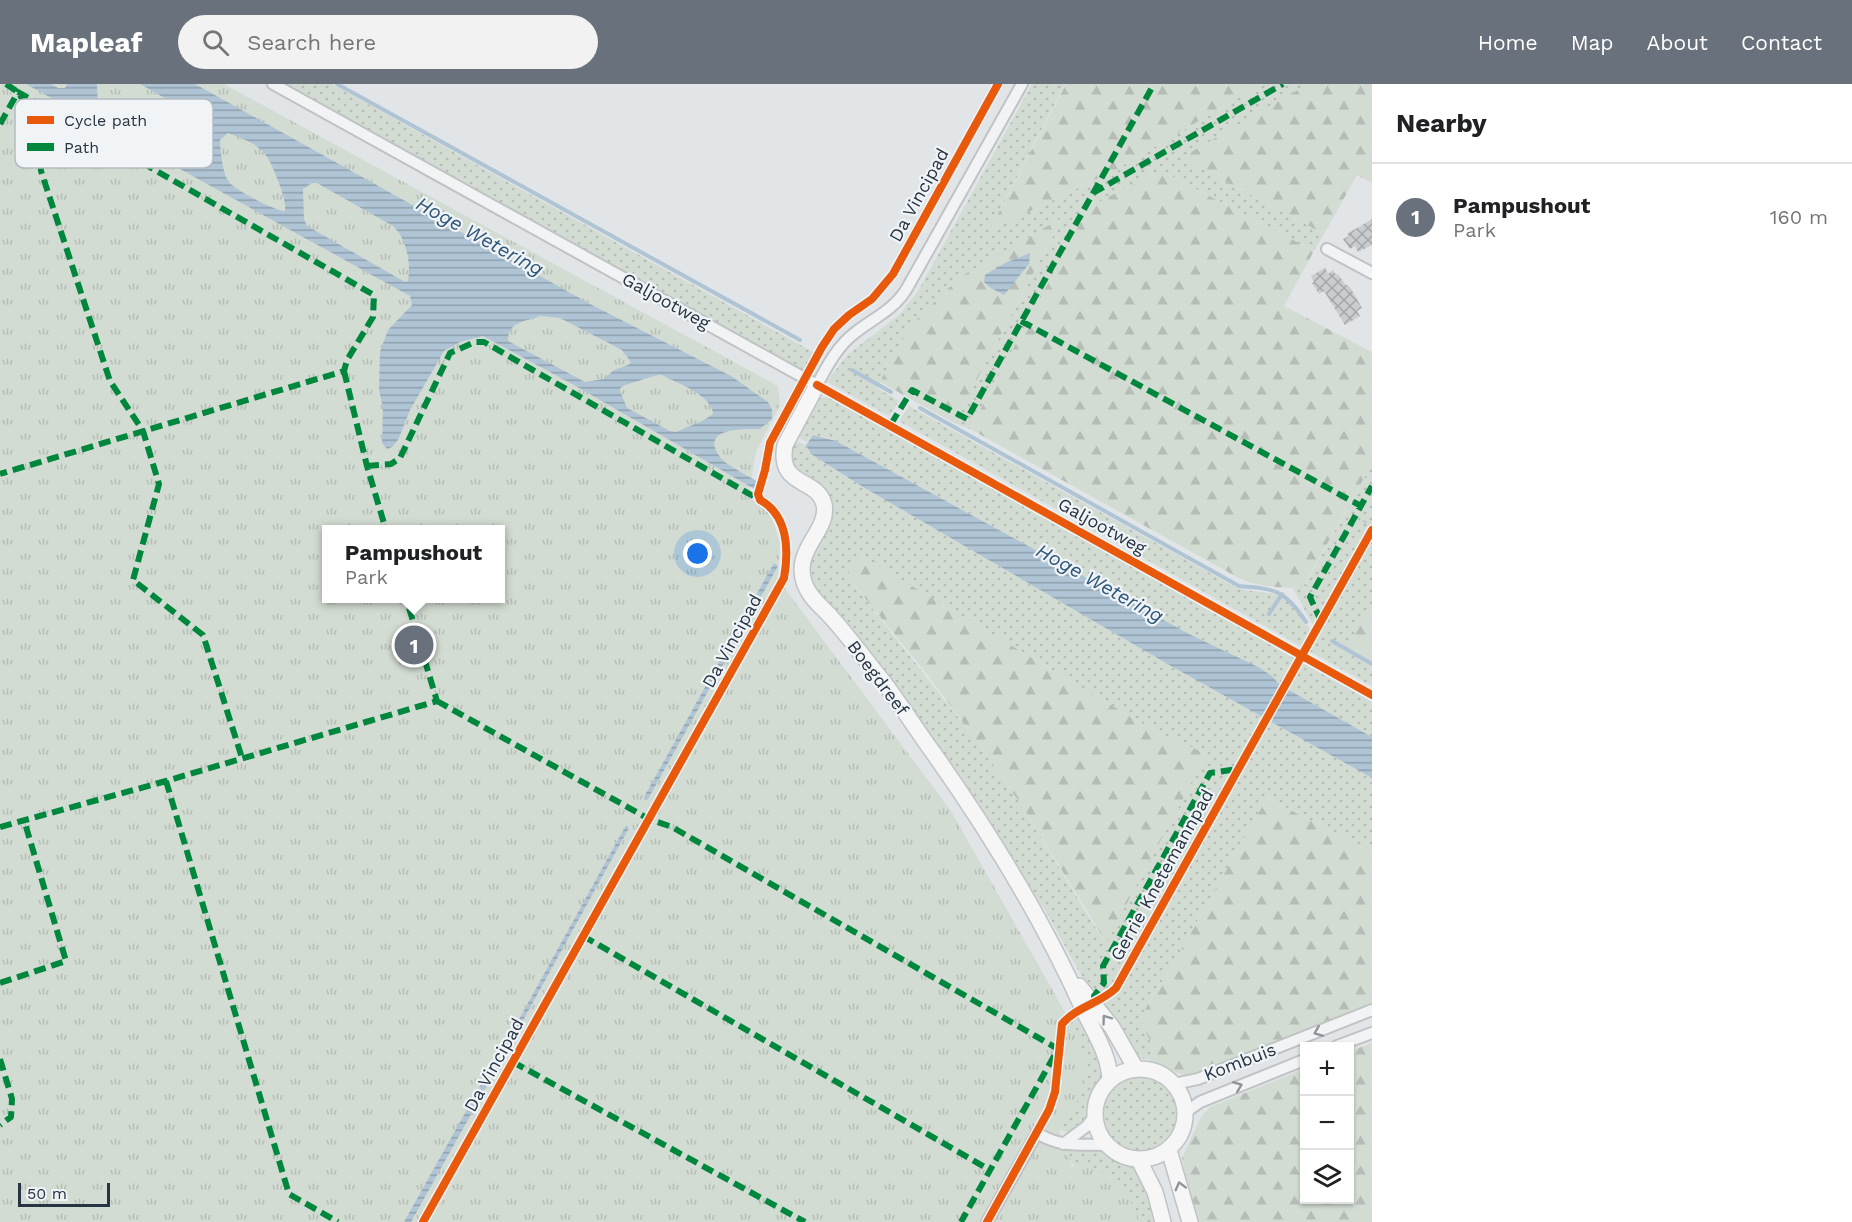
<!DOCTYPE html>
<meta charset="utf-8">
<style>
:root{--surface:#fff;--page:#f2f2f2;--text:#202124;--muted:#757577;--line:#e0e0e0;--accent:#69727c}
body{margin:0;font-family:"Work Sans",sans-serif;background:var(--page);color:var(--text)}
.controls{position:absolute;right:18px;bottom:18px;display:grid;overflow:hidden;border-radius:0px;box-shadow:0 2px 4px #0004}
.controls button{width:54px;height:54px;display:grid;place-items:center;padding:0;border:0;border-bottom:2px solid var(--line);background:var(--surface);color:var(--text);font:30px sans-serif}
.scale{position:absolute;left:18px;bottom:15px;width:92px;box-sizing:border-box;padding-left:6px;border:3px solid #283442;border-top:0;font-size:16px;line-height:21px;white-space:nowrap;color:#283442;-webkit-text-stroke:4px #f0f4f7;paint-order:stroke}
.you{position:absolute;left:698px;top:470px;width:21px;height:21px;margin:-15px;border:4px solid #fff;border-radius:50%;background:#1a73e8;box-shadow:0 0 0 9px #1a73e833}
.badge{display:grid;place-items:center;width:39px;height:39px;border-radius:50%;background:var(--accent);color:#fff;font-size:20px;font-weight:700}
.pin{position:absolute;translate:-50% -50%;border:3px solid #fff;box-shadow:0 2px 6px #0006}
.popup{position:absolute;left:322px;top:441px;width:183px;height:78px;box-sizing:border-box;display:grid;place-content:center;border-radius:0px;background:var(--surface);filter:drop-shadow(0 2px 4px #0005);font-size:20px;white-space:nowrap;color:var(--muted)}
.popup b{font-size:22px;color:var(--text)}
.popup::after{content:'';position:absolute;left:50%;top:100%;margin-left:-12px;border:12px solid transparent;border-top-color:var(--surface)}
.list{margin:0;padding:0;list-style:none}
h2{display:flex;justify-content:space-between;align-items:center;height:78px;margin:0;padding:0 24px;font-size:26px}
h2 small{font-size:20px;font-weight:400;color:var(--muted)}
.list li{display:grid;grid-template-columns:39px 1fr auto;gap:18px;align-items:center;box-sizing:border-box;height:108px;padding:0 24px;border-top:2px solid var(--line)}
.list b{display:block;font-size:22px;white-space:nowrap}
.list p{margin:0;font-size:20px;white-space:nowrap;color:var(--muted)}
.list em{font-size:20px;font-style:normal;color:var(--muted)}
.icon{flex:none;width:33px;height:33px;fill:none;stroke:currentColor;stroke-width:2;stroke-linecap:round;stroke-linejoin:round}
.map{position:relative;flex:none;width:1372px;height:1138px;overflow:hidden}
header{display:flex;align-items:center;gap:36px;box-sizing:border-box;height:84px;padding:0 30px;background:var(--accent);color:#fff}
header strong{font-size:28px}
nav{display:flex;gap:33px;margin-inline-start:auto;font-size:21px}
.search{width:420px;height:54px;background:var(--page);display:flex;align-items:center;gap:15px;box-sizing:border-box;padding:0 21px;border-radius:33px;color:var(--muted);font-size:22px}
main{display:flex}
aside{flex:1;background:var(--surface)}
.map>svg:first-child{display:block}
</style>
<header>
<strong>Mapleaf</strong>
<div class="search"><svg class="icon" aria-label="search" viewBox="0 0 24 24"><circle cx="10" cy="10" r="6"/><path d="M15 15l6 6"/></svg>Search here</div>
<nav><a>Home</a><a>Map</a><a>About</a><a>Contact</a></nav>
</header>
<main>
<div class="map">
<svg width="1372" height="1138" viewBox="0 0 1372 1138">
<defs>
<pattern id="grass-dots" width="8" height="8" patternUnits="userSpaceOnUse" patternTransform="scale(1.5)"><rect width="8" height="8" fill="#d3dcd3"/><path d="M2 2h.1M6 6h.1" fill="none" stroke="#b5bdb6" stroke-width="1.8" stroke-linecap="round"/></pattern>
<pattern id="forest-firs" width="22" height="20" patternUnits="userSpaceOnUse" patternTransform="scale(1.5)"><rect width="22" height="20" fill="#d3dcd3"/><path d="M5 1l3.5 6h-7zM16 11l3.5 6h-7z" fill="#b5bdb6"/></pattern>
<pattern id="park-tufts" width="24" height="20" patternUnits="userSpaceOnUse" patternTransform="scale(1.5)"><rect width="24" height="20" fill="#d3dcd3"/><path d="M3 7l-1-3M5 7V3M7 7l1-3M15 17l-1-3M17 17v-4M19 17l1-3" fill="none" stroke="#b5bdb6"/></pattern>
<pattern id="water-rules" width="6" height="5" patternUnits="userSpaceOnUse" patternTransform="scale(1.5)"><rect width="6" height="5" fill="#afc4d4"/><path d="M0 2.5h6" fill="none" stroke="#8ea0ae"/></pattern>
<pattern id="building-cross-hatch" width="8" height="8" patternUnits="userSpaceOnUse" patternTransform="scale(1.5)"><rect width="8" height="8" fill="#cacdd0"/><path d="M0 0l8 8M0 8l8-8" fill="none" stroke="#a4a7aa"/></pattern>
</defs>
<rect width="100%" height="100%" fill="#e2e5e8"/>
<!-- grass -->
<path fill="url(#grass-dots)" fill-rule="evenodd" d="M285 0H332L815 269 804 287 633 195Z
M1032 0H1065L989 147 1115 86 1262 0H1308L1182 74 1324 150 1314 167 1160 86 1089 124 970 345 954 339 1062 135 910 242 877 304 899 317 889 332 827 298 847 271 900 230 918 207Z
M830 312 1372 618V653L1280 601 1272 592 1191 551 836 357 821 352 809 354 807 358 799 354V350L817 317 821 314Z
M909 322 1237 504C1255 510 1277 505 1292 520 1301 530 1304 542 1316 550L1306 565 899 337Z
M793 356 806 361 811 370 863 403 1171 582 1372 694V768L1267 714 1188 854 1140 934 1154 966 1148 975 1137 974 1081 891 1048 831 999 754 813 502 809 485 810 475 829 437 791 378V368ZM861 472 1158 649 1207 670 1105 859 1018 716 976 656 847 492Z
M1372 380V519L1345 567 1372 581V602L1309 567 1318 551 1293 504 1302 503 1306 499Z
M1081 929C1089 946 1110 976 1102 994 1099 1001 1093 1007 1091 1014 1083 1034 1089 1035 1070 1049L1056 1045 1068 938Z
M1101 1030a39 39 0 1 1 78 0a39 39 0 1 1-78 0Z
M1092 1063C1102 1065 1107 1073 1117 1078 1126 1082 1135 1083 1143 1090L1158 1138H1118L1063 1067Z"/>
<!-- forest -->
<path fill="url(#forest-firs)" d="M1066 0H1262L1115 86 989 147Z
M1308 0H1372V99L1357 91 1324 150 1181 74Z
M1160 86 1314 167 1284 222 1372 268V380L1303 503C1281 505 1257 503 1237 493L970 345 1089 123Z
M1063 133 954 339 880 298 910 242 960 193Z
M860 471 1158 649 1207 670 1105 860 1097 843 1018 716 976 656 929 593 847 492Z
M1372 519V581L1345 567Z
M1267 714 1372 768V919L1189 992C1174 990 1162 981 1148 975L1154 966 1140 934 1188 854Z
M1372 959V1138H1196L1182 1074 1201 1033 1210 1023 1304 985V1116H1350V967Z"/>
<!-- park -->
<path fill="url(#park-tufts)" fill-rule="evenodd" d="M0 0H224L778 302 780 321 756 368 748 413 766 425 773 437 780 459 778 493 789 510 951 727 1078 951 1087 985 1079 1015 1058 1043 1072 1082 1084 1078 1124 1102 1140 1138H0ZM327 446H501V514H327Z"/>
<!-- water -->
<path fill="url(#water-rules)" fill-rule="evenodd" d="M26 0H51L58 4H65L67 0H97L98 24 185 74 188 73 191 40 175 20 140 0H195L592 221 731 292 768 318 772 326V335L760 345C746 345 698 343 720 373 727 382 749 392 760 399L756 406 574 301 483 252 460 258 444 267 410 326 398 356 392 363 387 365 382 359 383 324 379 306 380 268 388 246 412 221 410 212ZM228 49C261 61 267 66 279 99 282 108 286 118 285 127 275 127 235 106 229 98 223 91 220 66 220 56ZM312 99H317L393 142C407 155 411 179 408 197L405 198 307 142 304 135 303 105ZM541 232 560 234 622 266 631 278 628 281 614 286 604 295 585 298 508 257C507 238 526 237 541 232ZM657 291H662C677 299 713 312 713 330L704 336 676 348 670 347 627 324 619 305 625 301Z
M1030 169 1029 180 1004 211 991 204 984 198 985 191 1005 179Z
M813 351 836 357 1191 551 1258 583 1272 592 1280 601 1372 653V694L1171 582 863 403 811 370 806 361Z
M774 479 778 482 648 715 645 716 644 713Z
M626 741 629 744 509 962H507L506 959Z
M486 994 489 995V998L411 1138H404L484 995Z"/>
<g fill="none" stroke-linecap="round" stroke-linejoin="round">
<!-- stream -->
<path stroke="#afc4d4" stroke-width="4" d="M337 0 800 256
M852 286 891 308
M920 324 1239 502C1276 505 1285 506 1306 538
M1269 530 1282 510
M1332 557 1372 580"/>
</g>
<!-- building -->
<path fill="url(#building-cross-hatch)" d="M1372 135V161L1358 168 1355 162 1350 165 1343 155 1349 152 1347 150Z
M1325 184 1328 190 1333 186 1336 191 1338 190 1345 200 1350 203 1362 224 1357 227 1360 232 1345 241 1324 207 1319 210 1312 199 1314 198 1311 192Z"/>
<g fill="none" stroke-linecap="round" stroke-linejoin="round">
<defs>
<path id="street" d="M273 0 817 301C827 282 838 261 856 248 874 234 893 226 906 206L1022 0
M1327 165 1372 189
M1337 962 1372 949
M1174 1000 1198 995 1372 926
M1186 1028 1200 1018 1304 976
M1063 1060 1087 1042 1095 1031
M987 1138 1037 1049C1061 1064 1080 1060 1107 1061"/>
<path id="secondary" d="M817 301 785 361C777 404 817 393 824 420 830 447 791 466 805 501 810 514 822 523 831 533 850 554 867 578 885 600 901 621 916 645 932 667 990 749 1042 833 1083 925 1094 948 1109 970 1110 996
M1079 902 1112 943 1136 985
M1095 1030a45 45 0 1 1 90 0a45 45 0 1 1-90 0Z
M1169 1066 1190 1138
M1139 1076 1155 1108 1163 1138"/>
</defs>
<!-- street casing -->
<use href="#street" stroke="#c0c3c6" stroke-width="14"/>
<!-- secondary casing -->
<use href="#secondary" stroke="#c0c3c6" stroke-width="18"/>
<!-- path -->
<path stroke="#c1c4c8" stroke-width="2" stroke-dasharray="4.5 4.5" stroke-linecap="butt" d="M1355 432 1372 442"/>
<!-- street -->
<use href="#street" stroke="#f2f3f4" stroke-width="10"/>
<!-- secondary -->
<use href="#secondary" stroke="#f6f6f7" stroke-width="15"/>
<!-- quiet -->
<path stroke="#00873e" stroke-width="6" stroke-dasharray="12 6" stroke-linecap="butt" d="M6 0 18 8 37 39 41 87 110 297 143 347 159 400 133 496 203 551 242 674
M0 40 18 8 374 211 373 233 347 276 344 287 0 390
M1093 109 1283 0
M1021 237 1361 422
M344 287 367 382 386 446
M891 340 912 306 967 335 1154 0
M367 382 391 380 400 374 450 269 475 258H484L760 416
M1321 537 1310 513 1372 402
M437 617 649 735 672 743 1058 965 961 1138
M166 697 289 1110 338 1138
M0 743 166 697 437 617 406 514
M583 852 990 1086
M0 899 66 877 24 736
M1094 917V912L1104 899 1103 882 1210 689 1238 685
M0 975 12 1015 11 1033 0 1041
M513 978 805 1138"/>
<defs>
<path id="cycleway" d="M817 301 1372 611
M423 1138 784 494C789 466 788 431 760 416L758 410 765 386 770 359 822 263 834 245 849 231 872 215 893 190 998 0
M987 1138 1049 1026 1055 1008 1062 940C1076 923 1101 919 1116 904L1372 446"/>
</defs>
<!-- cycleway casing -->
<use href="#cycleway" stroke="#f0f4f7" stroke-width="11"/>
<!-- cycleway -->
<use href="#cycleway" stroke="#e8590c" stroke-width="8"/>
</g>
<!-- one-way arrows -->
<defs><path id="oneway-chevron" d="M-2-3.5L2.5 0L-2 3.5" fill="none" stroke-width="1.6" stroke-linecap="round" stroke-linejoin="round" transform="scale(1.5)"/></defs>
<g stroke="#8f959c">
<use href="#oneway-chevron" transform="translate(1106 935) rotate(-126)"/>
<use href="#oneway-chevron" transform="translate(1180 1102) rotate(-105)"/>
</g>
<g stroke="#8d949b">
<use href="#oneway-chevron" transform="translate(1318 948) rotate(158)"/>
<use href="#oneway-chevron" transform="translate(1238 1002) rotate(-22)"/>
</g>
<g text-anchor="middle" stroke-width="4.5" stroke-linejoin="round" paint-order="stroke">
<!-- street labels -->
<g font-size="18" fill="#283442" stroke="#f0f4f7">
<text transform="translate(919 111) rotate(-61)" y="6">Da Vincipad</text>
<text transform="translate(666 217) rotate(29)" y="6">Galjootweg</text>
<text transform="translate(1102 442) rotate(29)" y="6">Galjootweg</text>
<text transform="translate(732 557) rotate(-61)" y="6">Da Vincipad</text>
<text transform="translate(878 594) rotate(53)" y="6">Boegdreef</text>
<text transform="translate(1162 791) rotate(-61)" y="6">Gerrie Knetemannpad</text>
<text transform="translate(1240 978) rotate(-21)" y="6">Kombuis</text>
<text transform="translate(494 981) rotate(-61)" y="6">Da Vincipad</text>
</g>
<!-- water labels -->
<g font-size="20" font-style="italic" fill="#2f5779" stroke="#f0f4f7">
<text transform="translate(480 152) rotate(29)" y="7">Hoge Wetering</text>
<text transform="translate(1100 499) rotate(29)" y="7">Hoge Wetering</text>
</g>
</g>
<!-- legend -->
<rect x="15" y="15" width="198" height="69" rx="9" fill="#f0f4f7" stroke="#b4bac1" stroke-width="1.5"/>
<rect x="27" y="32" width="27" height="8" fill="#e8590c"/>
<rect x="27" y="59" width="27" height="8" fill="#00873e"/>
<g font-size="16" fill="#283442">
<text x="64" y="42">Cycle path</text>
<text x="64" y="69">Path</text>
</g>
</svg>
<div class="controls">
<button>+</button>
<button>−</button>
<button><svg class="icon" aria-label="layers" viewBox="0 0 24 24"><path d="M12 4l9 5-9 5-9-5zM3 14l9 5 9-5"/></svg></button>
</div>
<div class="scale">50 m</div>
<div class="you"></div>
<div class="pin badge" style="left:414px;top:561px">1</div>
<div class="popup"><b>Pampushout</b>Park</div>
</div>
<aside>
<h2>Nearby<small></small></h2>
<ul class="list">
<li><span class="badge">1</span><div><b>Pampushout</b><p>Park</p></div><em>160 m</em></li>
</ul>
</aside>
</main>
